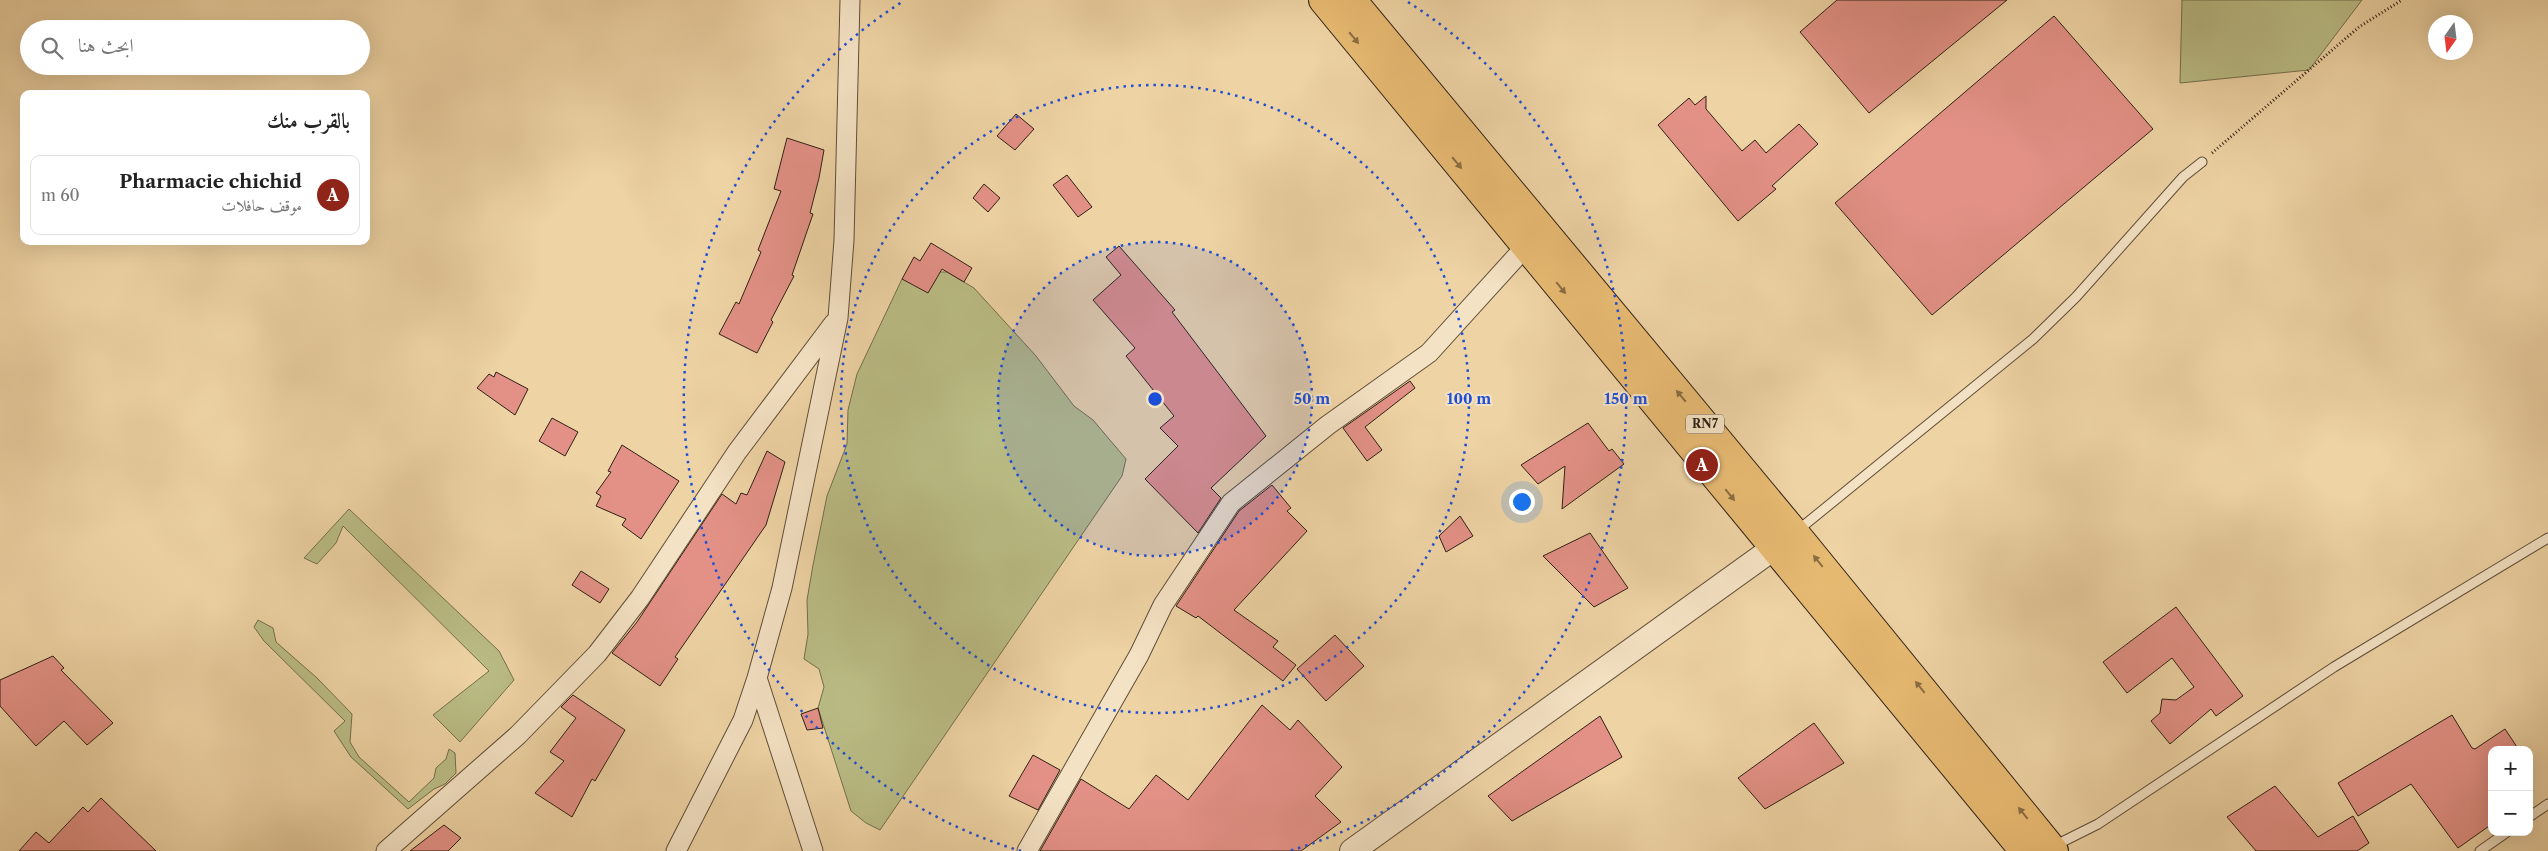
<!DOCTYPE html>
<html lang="ar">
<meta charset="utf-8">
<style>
:root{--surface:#fff;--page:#f2f2f2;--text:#222;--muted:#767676;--line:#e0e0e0;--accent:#8f2418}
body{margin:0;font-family:"Libre Caslon Text",Amiri,serif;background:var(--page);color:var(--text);direction:rtl}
.controls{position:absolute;right:15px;bottom:15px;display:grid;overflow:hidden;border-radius:10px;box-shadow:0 5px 20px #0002}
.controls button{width:45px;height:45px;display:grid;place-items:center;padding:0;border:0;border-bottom:1px solid var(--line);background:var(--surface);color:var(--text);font:25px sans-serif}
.compass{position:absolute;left:2428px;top:15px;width:45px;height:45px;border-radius:50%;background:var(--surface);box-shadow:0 5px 20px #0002;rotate:194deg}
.you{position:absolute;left:1521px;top:501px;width:18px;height:18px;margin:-12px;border:4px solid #fff;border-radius:50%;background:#1a73e8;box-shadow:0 0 0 8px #1a73e833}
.badge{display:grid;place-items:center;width:32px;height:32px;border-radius:50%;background:var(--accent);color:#fff;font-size:16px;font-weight:700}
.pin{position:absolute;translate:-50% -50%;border:2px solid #fff;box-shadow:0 1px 5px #0006}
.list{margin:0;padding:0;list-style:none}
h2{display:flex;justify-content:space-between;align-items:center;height:65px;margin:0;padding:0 20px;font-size:21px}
h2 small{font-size:16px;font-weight:400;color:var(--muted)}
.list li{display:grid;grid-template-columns:32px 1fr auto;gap:15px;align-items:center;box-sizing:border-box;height:80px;margin:0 10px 10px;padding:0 10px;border:1px solid var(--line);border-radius:10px}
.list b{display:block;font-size:19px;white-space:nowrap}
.list p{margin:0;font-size:16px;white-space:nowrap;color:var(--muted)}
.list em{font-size:16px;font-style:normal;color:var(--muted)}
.icon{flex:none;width:28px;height:28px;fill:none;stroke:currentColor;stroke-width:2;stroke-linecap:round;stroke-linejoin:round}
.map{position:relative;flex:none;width:2548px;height:851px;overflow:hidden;direction:ltr}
.search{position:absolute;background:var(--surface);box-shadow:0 5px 20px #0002;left:20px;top:20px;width:350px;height:55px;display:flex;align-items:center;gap:12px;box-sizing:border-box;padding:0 18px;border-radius:28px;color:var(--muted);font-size:19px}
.panel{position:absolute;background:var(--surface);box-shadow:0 5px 20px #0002;left:20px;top:90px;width:350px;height:155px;border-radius:10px;direction:rtl}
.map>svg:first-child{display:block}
</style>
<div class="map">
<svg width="2548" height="851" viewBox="0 0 2548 851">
<rect width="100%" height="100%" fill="#eed3a4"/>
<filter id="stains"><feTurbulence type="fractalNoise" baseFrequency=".004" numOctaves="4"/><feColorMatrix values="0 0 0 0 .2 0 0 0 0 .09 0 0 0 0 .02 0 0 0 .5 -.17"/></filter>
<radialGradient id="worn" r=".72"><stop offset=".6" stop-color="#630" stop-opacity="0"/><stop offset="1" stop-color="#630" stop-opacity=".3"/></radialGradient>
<!-- green -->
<path fill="#babc85" stroke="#746e4c" d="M2182 0H2362L2309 70 2180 83Z
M940 272H947L974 288 1036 356 1074 406 1093 420 1126 459 1122 476 880 830 866 823 851 811 818 708 824 687 819 669 804 659 808 634 807 600 813 565 827 496 847 444 848 410 857 374 902 279Z
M349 509 499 651 514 680 460 742 433 715 489 671 343 526 336 543 317 564 304 558Z
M258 620 273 628 276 642 317 678 352 714 350 742 359 757 409 802 434 778 436 768 446 759 449 749 455 753 456 773 445 784 434 789 408 809 351 757 334 731 345 721 264 641 254 627Z"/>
<!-- building -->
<path fill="#e39186" stroke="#2f2014" d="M1837 0H2007L1869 113 1800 32Z
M2054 16 2153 129 1932 315 1835 203Z
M1706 96V109L1742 151 1755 140 1766 153 1799 124 1818 144 1772 186 1776 189 1738 221 1658 125 1689 98 1695 105Z
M1016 114 1034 129 1015 150 997 136Z
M787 138 824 150 819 178 810 213 813 214 792 275 794 276 771 320 773 322 757 353 719 334 736 302 739 304 761 252 758 250 781 191 774 189Z
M1067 175 1092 207 1078 217 1053 185Z
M984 184 1000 198 988 212 973 198Z
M931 243 972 268 964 282 942 269 928 293 902 279 914 257 920 261Z
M1119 246 1175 310 1172 312 1266 436 1211 488 1221 498 1198 533 1145 479 1178 446 1160 428 1174 416 1126 356 1135 348 1093 300 1121 275 1106 257Z
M496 372 528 389 515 415 477 388 489 374 494 377Z
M1410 381 1415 388 1365 427 1382 450 1367 461 1343 428Z
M552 418 578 432 565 456 539 441Z
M1588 423 1609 451 1612 449 1624 464 1562 509 1565 466 1538 484 1521 465Z
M622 445 679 481 641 539 622 525 626 519 596 506 601 496 596 493 611 472 608 471Z
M767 451 785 462 766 525 675 657 678 659 660 686 612 653 637 622 722 494 736 504 741 493 747 495Z
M1272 485 1291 508 1287 511 1307 531 1234 610 1278 641 1273 647 1296 665 1283 681 1198 616 1196 618 1176 606 1239 511Z
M1460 516 1473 536 1446 552 1439 536Z
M1590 533 1628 588 1594 607 1543 556Z
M581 571 609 589 600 603 572 585Z
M2176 607 2243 696 2216 716 2211 709 2170 744 2151 721 2160 713 2162 699 2176 700 2194 687 2172 658 2127 693 2103 662Z
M1335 635 1364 666 1326 701 1297 669Z
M53 656 64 668 61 670 113 723 87 745 64 721 36 746 0 706V680Z
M573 695 625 730 595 781 592 779 572 817 535 793 564 761 550 752 576 718 561 707Z
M1262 705 1290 730 1298 720 1342 767 1315 796 1341 822 1301 851H1040L1081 779 1129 809 1156 775 1188 800Z
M818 708 823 728 807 730 801 714Z
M2452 715 2472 748 2475 749 2505 729 2519 750H2492V824L2458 848 2411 784 2358 816 2338 783Z
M1600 716 1622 757 1512 821 1488 796Z
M1814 723 1844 763 1765 809 1738 778Z
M1033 755 1060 770 1038 810 1009 796Z
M2275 786 2318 837 2353 816 2369 843 2357 851H2256L2227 817Z
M101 798 156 851H19L36 832 49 843 83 807 88 812Z
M444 825 461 838 448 851H410Z"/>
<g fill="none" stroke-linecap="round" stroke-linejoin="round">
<defs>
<path id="service" d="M1797 531 2033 339 2076 297 2183 177 2202 162
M2529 817 2548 804
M2054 846 2098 824 2334 667 2548 538
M2480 851 2507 832"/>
<path id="minor" d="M757 678 813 851
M386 851 518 735 597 654 640 598 737 452 834 323
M676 851 743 720 757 678 782 588 838 318 844 240 850 0
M1027 851 1139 655 1163 605 1231 503 1328 425 1429 353 1526 246"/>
<path id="tertiary" d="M1352 851 1789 537"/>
<path id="trunk" d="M1323 0 2024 851
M1352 0 1795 533 2054 851"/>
</defs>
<!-- service casing -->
<use href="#service" stroke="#5f4d38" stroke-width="11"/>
<!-- minor casing -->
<use href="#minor" stroke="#5f4d38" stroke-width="21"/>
<!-- tertiary casing -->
<use href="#tertiary" stroke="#5f4d38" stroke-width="26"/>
<!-- trunk casing -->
<use href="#trunk" stroke="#2f2014" stroke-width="30"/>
<!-- path -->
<path stroke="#2f2014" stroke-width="3" stroke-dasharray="1 2.5" stroke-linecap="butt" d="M2212 153 2359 27 2402 0"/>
<!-- service -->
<use href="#service" stroke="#f4e2c4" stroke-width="9"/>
<!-- minor -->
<use href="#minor" stroke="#f4e2c4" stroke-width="19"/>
<!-- tertiary -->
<use href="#tertiary" stroke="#f4e2c4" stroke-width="24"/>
<!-- trunk -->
<use href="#trunk" stroke="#e7ba72" stroke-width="28"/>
</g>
<!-- one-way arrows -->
<defs><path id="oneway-solid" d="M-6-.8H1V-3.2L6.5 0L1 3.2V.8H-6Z" transform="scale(1.25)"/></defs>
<g fill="#8b6d43">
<use href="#oneway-solid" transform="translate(1354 38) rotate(50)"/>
<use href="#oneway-solid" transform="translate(1457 163) rotate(50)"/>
<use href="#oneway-solid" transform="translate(1561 288) rotate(51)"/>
<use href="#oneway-solid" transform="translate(1681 396) rotate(-130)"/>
<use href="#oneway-solid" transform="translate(1730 495) rotate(51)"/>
<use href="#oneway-solid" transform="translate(1818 561) rotate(-129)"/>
<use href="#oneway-solid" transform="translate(1920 687) rotate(-129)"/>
<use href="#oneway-solid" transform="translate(2023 813) rotate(-129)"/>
</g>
<!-- distance rings -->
<circle cx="1155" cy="399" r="157" fill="#1d4ed8" fill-opacity=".12"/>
<g fill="none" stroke="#1d4ed8" stroke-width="2.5" stroke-dasharray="2.5 5">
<circle cx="1155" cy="399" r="157"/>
<circle cx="1155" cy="399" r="314"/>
<path d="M1021 851A471 471 0 0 1 902 2M1408 2A471 471 0 0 1 1289 851"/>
</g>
<g text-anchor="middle" stroke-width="4" stroke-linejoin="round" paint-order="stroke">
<!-- shield labels -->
<rect fill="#f4e2c4" stroke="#6a5a49" stroke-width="1" x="1686" y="414.5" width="38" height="19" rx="4"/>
<g font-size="12" font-weight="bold" fill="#2f2014">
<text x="1705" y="428">RN7</text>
</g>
</g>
<circle cx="1155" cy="399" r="8" fill="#1d4ed8" stroke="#f4e2c4" stroke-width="2.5"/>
<g font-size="15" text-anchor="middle" font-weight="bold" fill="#1d4ed8" stroke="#f4e2c4" stroke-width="4" stroke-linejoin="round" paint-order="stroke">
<text x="1312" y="404">50 m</text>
<text x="1469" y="404">100 m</text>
<text x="1626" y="404">150 m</text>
</g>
<rect width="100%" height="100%" filter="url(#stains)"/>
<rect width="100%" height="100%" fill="url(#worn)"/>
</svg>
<div class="controls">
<button>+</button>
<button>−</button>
</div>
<svg class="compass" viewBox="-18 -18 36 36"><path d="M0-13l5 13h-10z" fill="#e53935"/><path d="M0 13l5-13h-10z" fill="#767676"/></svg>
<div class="you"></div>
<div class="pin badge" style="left:1702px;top:465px">A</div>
<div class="search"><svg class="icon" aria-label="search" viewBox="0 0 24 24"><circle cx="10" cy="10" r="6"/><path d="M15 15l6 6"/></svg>ابحث هنا</div>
<section class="panel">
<h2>بالقرب منك<small></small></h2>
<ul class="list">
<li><span class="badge">A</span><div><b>Pharmacie chichid</b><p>موقف حافلات</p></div><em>60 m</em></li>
</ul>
</section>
</div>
